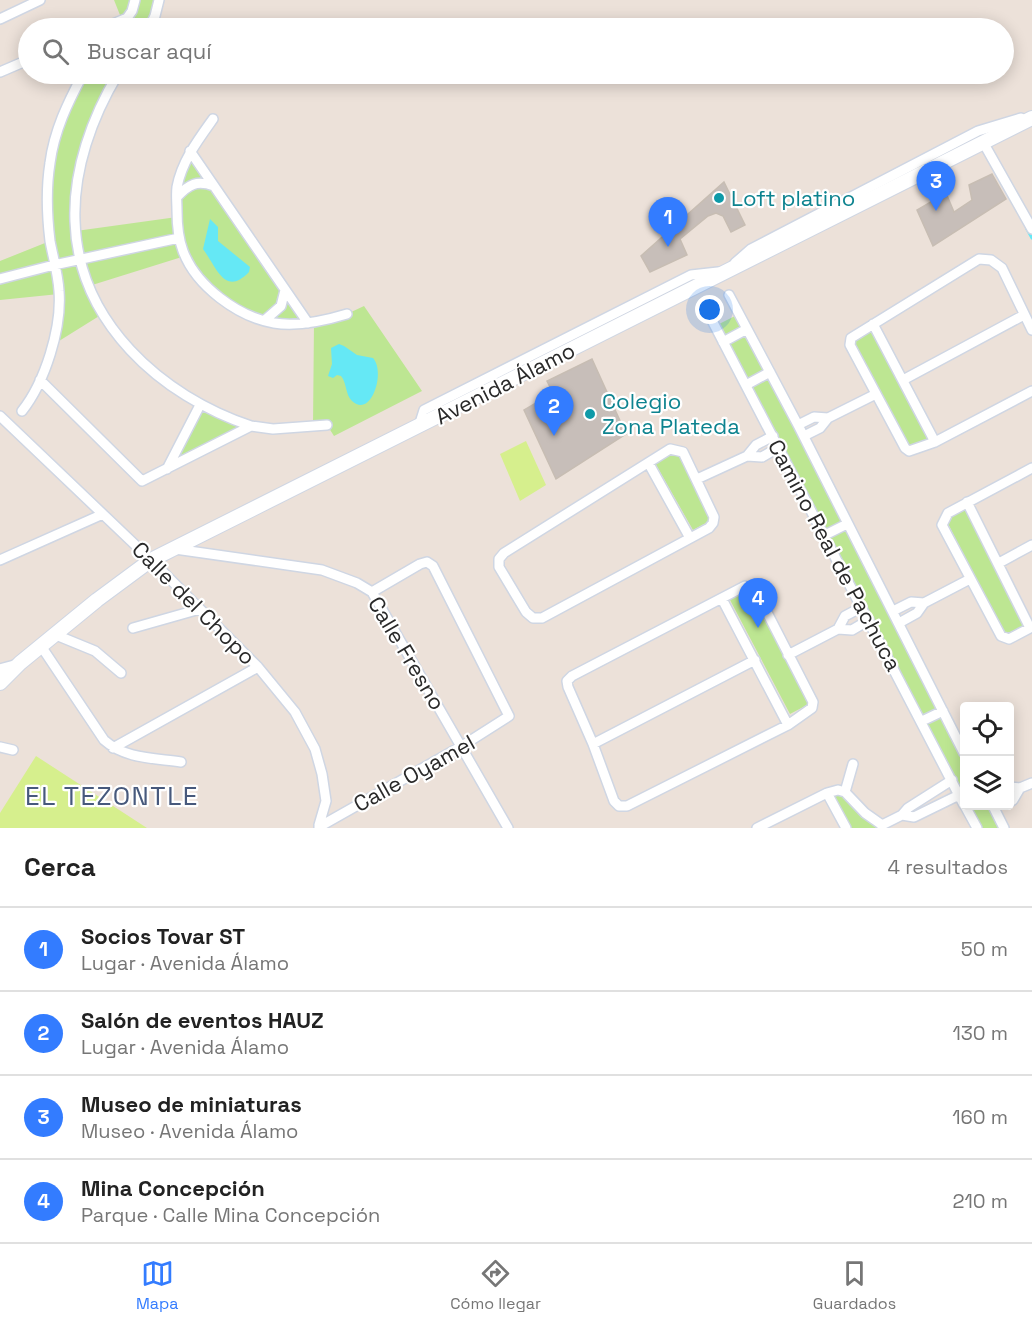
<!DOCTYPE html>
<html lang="es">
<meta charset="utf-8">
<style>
:root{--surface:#fff;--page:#f6f6f6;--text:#222;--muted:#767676;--line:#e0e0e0;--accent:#337cff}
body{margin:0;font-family:"Space Grotesk",sans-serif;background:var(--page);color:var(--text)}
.controls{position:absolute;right:18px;bottom:18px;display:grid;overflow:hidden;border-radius:6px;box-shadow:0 3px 15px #0003}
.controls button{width:54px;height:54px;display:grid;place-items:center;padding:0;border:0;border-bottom:2px solid var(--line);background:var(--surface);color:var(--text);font:30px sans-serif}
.you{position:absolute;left:710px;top:310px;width:21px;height:21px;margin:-15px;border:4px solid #fff;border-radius:50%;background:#1a73e8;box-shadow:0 0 0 9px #1a73e833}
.badge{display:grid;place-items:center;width:39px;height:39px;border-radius:50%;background:var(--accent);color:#fff;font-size:20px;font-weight:700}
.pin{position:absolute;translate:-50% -50px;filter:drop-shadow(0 2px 3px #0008)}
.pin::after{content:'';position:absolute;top:32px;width:21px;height:18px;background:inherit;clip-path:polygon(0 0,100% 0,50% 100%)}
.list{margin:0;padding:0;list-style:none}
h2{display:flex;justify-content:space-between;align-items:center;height:78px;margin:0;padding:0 24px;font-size:26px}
h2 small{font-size:20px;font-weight:400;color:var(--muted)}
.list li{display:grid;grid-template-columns:39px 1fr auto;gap:18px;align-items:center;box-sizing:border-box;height:84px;padding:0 24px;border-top:2px solid var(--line)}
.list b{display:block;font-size:22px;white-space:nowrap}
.list p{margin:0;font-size:20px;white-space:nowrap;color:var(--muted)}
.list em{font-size:20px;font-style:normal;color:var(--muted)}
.icon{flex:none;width:33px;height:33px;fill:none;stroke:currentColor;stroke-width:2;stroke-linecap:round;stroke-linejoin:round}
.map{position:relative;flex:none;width:1032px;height:828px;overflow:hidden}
.search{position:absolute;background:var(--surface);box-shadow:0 3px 15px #0003;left:18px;right:18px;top:18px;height:66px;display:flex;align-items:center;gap:15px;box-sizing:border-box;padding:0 21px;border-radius:33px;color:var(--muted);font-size:22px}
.sheet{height:414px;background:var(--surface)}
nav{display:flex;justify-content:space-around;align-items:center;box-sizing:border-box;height:84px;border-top:2px solid var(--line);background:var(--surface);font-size:16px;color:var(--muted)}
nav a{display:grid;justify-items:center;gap:3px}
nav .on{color:var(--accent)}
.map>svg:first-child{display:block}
</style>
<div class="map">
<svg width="1032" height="828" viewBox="0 0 1032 828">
<rect width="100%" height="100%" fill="#ece1d9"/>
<!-- green -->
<path fill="#bde692" d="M114 0H159L149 28H103L122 20Z
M49 74H118L86 145 76 231 177 217 176 189 190 151 308 323H274L230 306 185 256 89 286 104 313 51 346 59 294 0 300V261L50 241V164L78 83Z
M364 306 422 391 334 436 327 425 313 426 314 322 347 314Z
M739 314 964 753V803L715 326Z
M873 329 930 440 909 448 853 342Z
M200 405 251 426 167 469Z
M677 451 713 519 693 530 655 463Z
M966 508 1025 625 1005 635 945 518Z
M750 588 809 704 790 714 730 600Z
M843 792 879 828H846L829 794Z
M966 806H992L1004 828H977Z"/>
<!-- pitch -->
<path fill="#d6ef8d" d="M526 441 546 485 520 501 500 454Z
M36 756 147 828H0V813Z"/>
<!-- water -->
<path fill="#65e8f5" d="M210 219 218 227V241L250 267 249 272C225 297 217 268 203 249Z
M339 344 344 346 357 355 373 358C386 372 371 419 352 401 345 394 347 383 341 376L337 375 333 378 328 376 332 364 331 348Z"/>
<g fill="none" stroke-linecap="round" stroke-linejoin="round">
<!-- stream -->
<path stroke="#65e8f5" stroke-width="3" d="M1027 229 1032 238"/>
</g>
<!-- building -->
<path fill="#c7beb9" stroke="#c7bdb3" stroke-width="1.5" d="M992 174 1006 199 933 246 917 210 946 193 954 212 972 200 969 185Z
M724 182 745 225 731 232 723 216 716 213 708 216 680 239 687 255 650 272 641 256Z
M592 359 626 434 556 479 524 410 553 393 547 381Z"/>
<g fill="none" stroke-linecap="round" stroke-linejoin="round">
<defs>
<path id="street" d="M0 19 40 0
M103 28 125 19
M120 28 132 11 135 0
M149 28 155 16 159 0
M0 72 28 60
M213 119C198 140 182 161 177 187 176 195 177 203 177 210 177 225 178 238 183 251 196 286 238 317 274 323 298 327 324 321 347 314
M983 142 1032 229
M190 151 308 323
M177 197C189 184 197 180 214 186
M735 263 751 249 978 131 1021 118
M0 279 54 265 179 238
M729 295 798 425 964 753
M704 305 964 805
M265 320 281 306 285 290
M873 324 935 442
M1032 330 1002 268 991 260 979 259 851 338 850 345 905 448 909 451 935 442 1032 391
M723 342 747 329
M40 380 142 481 251 426C161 396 78 322 75 221 73 170 92 117 118 74
M903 380 1024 315
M746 385 770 372
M22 411C45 382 62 328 59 291 58 274 53 257 50 241 47 216 46 188 50 163 54 131 68 102 83 74
M0 416 151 560 258 667 295 712 315 749 322 774 326 801 319 825
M828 418 876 394
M798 425 814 417 828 418 820 428 804 436
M251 426 273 429 327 425
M419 426 424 410 691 275 718 272
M773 436 756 445 747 456 762 457 779 447
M670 449 683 452 714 517 713 523 709 528 542 618H533L526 612 499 567V559L504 553Z
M649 464 690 538
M1032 468 948 513 942 525 1001 636 1009 639 1032 627
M167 469 200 405
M697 479 747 456
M967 502 1030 628
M825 535 847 524
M175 549 322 570 357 583 372 592 508 828
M0 560 103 514
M999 563 1032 545
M745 586 756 591 813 702 812 708 788 725 627 806H619L614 801 593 744 568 687 567 681 572 676Z
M722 599 788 725
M924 603 970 579
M862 607 845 616 838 629 852 630 869 620
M893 611 911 602 924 603 917 613 899 623
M133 628 200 609
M56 635 95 651 121 673
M41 646 104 740C125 759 154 758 181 762
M788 655 838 629
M0 669 18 664
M922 721 943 711
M593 744 755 660
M0 747 13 750
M113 748 258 667
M952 780 908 808 902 815 914 817 959 795
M1010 787 1020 788 1013 800 1010 802
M1020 788 1032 783
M845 792 853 764
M827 793 846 828
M965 806 977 828
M993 806 1004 828
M882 825 902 815
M319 827 462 746 509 716 433 566 427 562 420 564 372 592
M757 828 827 793 838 790 845 792 865 813 882 825V828"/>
<path id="secondary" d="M0 683 20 663 97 600 151 560 1032 118"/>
</defs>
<!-- street casing -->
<use href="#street" stroke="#cfd6e3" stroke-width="12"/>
<!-- secondary casing -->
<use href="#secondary" stroke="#cfd6e3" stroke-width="16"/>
<!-- street -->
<use href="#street" stroke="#fff" stroke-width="9"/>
<!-- secondary -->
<use href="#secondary" stroke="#fff" stroke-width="14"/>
</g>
<!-- markers -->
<g fill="#0f9aa8" stroke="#fff" stroke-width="2">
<circle cx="719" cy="198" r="6"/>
<circle cx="590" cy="414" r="6"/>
</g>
<g text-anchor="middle" stroke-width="4.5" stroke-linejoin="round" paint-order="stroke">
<!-- culture labels -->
<g font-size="22" fill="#0d838f" stroke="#fff" text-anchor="start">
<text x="731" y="206">Loft platino</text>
<text x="602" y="409">Colegio<tspan x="602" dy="25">Zona Plateda</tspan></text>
</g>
<!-- street labels -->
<g font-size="22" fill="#292929" stroke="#fff">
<text transform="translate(505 383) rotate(-27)" y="8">Avenida Álamo</text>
<text transform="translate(835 555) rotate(62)" y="8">Camino Real de Pachuca</text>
<text transform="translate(194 603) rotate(45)" y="8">Calle del Chopo</text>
<text transform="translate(407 653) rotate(59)" y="8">Calle Fresno</text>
<text transform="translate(414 773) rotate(-29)" y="8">Calle Oyamel</text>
</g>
<!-- quarter labels -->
<g font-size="26" letter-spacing="1.5" fill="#47597c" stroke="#fff">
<text x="112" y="805">EL TEZONTLE</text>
</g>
</g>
</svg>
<div class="controls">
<button><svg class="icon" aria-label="locate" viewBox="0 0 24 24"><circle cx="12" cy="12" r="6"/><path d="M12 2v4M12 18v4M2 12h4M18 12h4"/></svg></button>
<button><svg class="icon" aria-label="layers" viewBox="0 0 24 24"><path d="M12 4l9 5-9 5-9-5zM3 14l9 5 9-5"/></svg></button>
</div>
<div class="you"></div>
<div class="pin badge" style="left:668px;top:247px">1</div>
<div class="pin badge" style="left:554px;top:436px">2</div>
<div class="pin badge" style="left:936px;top:211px">3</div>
<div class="pin badge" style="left:758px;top:628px">4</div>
<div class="search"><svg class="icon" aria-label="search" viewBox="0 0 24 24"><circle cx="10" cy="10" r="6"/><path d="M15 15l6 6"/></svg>Buscar aquí</div>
</div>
<section class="sheet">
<h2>Cerca<small>4 resultados</small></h2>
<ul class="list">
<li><span class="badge">1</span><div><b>Socios Tovar ST</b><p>Lugar · Avenida Álamo</p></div><em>50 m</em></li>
<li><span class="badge">2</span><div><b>Salón de eventos HAUZ</b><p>Lugar · Avenida Álamo</p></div><em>130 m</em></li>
<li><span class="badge">3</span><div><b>Museo de miniaturas</b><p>Museo · Avenida Álamo</p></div><em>160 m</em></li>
<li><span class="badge">4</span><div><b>Mina Concepción</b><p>Parque · Calle Mina Concepción</p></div><em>210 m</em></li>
</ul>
</section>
<nav>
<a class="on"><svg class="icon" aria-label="map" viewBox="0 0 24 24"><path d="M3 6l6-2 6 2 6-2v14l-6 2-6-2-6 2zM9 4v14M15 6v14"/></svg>Mapa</a>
<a><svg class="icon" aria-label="directions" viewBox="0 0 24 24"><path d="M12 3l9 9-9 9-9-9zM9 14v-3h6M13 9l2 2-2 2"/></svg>Cómo llegar</a>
<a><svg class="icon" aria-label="saved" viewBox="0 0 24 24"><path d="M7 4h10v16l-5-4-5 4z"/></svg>Guardados</a>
</nav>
